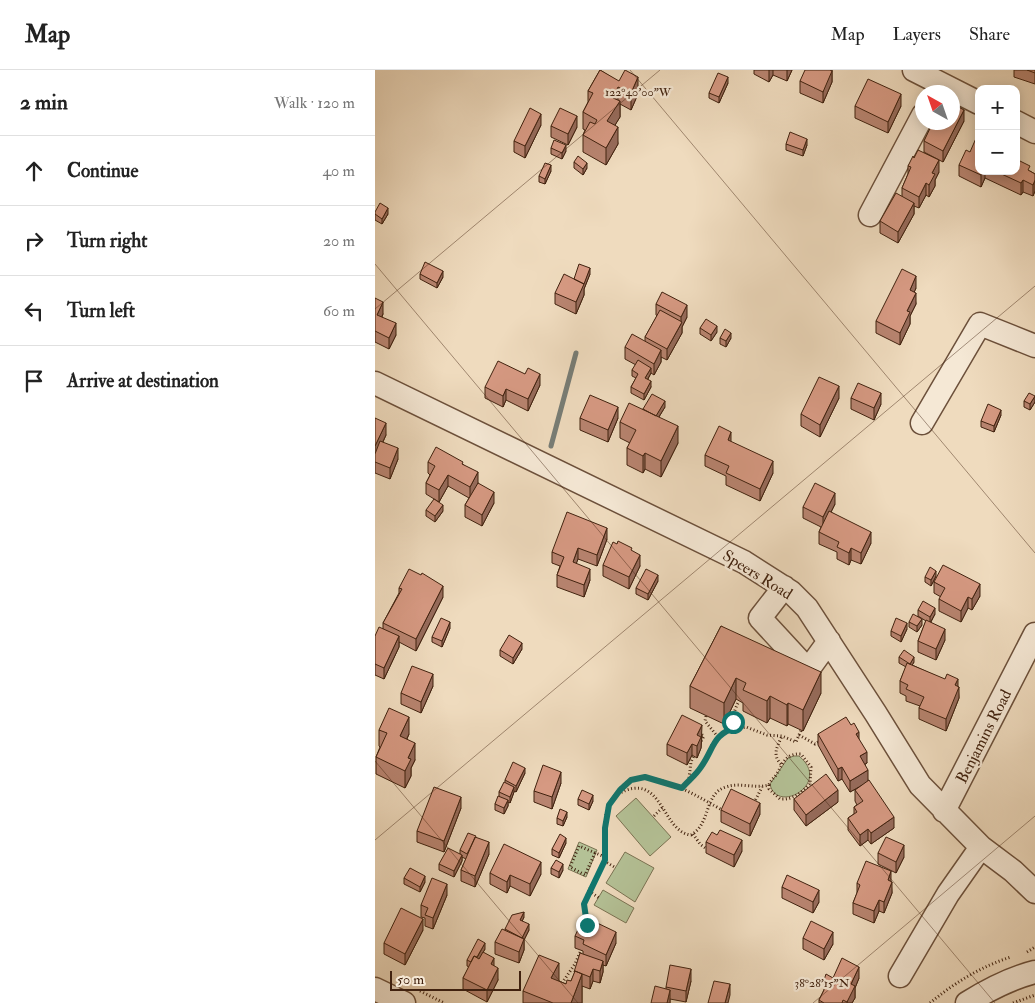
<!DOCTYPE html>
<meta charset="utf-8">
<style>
:root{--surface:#fff;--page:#f2f2f2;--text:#222;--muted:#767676;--line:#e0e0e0}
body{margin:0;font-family:"IM FELL Double Pica",serif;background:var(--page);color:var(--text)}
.controls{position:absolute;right:15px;top:15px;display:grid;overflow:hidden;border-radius:10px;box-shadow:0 2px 12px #0003}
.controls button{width:45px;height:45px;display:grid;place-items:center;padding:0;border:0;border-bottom:1px solid var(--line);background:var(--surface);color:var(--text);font:25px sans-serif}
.compass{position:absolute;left:540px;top:15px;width:45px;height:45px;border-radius:50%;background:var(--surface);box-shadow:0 2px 12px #0003;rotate:320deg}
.scale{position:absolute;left:15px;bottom:12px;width:131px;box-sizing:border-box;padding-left:5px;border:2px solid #41220f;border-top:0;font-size:14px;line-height:18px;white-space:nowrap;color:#41220f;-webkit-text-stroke:4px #f5e8d5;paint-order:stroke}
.stop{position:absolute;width:15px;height:15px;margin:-11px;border:4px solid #0f766e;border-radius:50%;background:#fff}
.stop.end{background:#0f766e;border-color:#fff;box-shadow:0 1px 5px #0008}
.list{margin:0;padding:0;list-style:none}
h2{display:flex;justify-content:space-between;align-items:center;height:65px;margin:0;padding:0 20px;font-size:21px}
h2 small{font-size:16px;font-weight:400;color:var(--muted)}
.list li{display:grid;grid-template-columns:32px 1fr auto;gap:15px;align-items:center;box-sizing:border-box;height:70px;padding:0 20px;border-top:1px solid var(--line)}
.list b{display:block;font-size:19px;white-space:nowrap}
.list em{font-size:16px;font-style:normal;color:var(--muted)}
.icon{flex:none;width:28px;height:28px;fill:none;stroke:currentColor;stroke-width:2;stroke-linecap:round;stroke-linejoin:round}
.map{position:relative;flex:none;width:660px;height:933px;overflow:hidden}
header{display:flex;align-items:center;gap:30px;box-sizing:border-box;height:70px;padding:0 25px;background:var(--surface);border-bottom:1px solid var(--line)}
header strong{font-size:24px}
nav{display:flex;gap:28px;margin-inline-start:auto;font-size:18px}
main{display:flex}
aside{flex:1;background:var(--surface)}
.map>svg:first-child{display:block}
</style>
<header>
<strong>Map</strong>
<nav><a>Map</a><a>Layers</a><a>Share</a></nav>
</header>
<main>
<aside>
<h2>2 min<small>Walk · 120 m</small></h2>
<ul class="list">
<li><svg class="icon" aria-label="ahead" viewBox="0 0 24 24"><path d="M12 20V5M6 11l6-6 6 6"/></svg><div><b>Continue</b></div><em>40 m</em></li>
<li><svg class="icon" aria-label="right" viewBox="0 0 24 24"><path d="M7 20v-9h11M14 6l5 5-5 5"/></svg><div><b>Turn right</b></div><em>20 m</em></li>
<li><svg class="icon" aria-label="left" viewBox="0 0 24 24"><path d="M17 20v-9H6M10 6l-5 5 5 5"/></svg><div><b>Turn left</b></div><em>60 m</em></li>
<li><svg class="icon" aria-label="arrive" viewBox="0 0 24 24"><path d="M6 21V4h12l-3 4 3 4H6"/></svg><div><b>Arrive at destination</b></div></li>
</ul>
</aside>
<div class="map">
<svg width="660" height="933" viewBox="0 0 660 933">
<rect width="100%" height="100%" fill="#efdbbe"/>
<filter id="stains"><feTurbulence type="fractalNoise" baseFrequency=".004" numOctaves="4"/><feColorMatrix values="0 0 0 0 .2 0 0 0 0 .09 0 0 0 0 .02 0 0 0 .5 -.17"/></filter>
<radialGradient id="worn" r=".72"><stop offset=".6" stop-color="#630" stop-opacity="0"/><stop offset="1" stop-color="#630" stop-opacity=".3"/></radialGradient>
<!-- green -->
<path fill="#b4c196" stroke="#7a7252" d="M419 686H424C458 714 401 745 395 714L413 688Z
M261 728 296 767 275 786 241 746Z
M204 772 222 780 211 807 193 799Z
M250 782 279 798 260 832 231 813Z
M228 820 259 838 251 853 219 835Z"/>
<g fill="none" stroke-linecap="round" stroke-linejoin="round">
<!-- stream -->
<path stroke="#787d76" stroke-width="5" d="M176 376 201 283"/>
<defs>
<path id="minor" d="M539 0 604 33
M641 52 660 62
M495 145 548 45
M0 313 369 492 416 522 432 538 501 644 545 715 606 777 638 801 660 822
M547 353 605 254 660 276
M409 517 385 548 433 600 454 571
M569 741 660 564
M525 906 573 824 606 777
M0 919 29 933
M592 933C613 920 636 908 660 902"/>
</defs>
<!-- minor casing -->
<use href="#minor" stroke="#6c503b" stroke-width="25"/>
<!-- path -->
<path stroke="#41220f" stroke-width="3" stroke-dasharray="1 2.5" stroke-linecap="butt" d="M331 646 330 651 343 667
M363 657C356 648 359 641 364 631
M324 663 329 666 325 673
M424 665 440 674 445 671
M406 694C397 685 402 677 407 666
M314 708 316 692 320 683
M307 718 325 700 337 675 343 667 354 660 371 657 392 665 407 666 421 672 427 658
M243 724C288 699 286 762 316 765 336 754 329 723 351 717 365 712 380 719 394 715V719L405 729C418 730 426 723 435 714L436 697 426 684C410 683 408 694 401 705 398 709 395 711 394 715
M379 733 387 717
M279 746 288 737
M318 764 325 774 333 780
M220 783 210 805 195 797 204 776 230 787
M229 791 241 798
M214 821 224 828
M212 856C211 849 208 840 210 833 212 817 228 802 230 787 232 772 227 748 234 734 238 726 249 712 258 709 283 701 327 729 349 741
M652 882 660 877
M185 916 200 894 207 878
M45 921 69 933
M555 933C579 913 607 896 636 887
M638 933 660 925"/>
<!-- minor -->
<use href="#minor" stroke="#f5e8d5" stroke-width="22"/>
</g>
<!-- wall -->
<path fill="#b88470" stroke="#41220f" d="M225 0 263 24 256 40 245 34V47L240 55 243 74 231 95 208 82V65L210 60 208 59V42L213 32V21Z
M379 0H417L412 11 398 5 394 12 379 4Z
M457 0V12L448 33 425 23V11Z
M639 0H660V14L639 7Z
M353 13 344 33 334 28V23Z
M480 36H526L513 63 480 48Z
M589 51 568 92 549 82V71L556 58V52H578Z
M166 55 150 88 139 82V71Z
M176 56 202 57 193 75 176 67Z
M411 74 432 75 428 86 411 80Z
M176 78 191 81 187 89 176 84Z
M539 88 564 102 560 110V116L554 127 551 125 544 138 539 136V144L523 173 505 163V151L527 126V118L533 104V96Z
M199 92 212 98 208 105 199 98Z
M584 95 604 101H655L660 104V121L658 126 648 122 646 125 610 108 606 117 584 106Z
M176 101 170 114 164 112V106Z
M0 144H13L7 154 0 150Z
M45 204 68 207 62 218 45 209Z
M215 204 209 219V225L201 244 180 234V223L199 209Z
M541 218 539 222 541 234 535 246V254L525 275 501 263V251Z
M0 228 8 244 7 247 21 265 14 279 0 272Z
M281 234 312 247 307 257V263L292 290 286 287V292L279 305 276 303 273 309 276 317 269 330 256 323V317L261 308 257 306V300L261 295 250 289V277L270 272V267L282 246 281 245Z
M325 258 342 262 336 271 325 264Z
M345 268H356L351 277 345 274Z
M165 315 153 341 131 330 128 337 110 328V317Z
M464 328 445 367 426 356V344Z
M476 328 506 334 499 350 476 339Z
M649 331 660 332 655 340 649 337Z
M290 337 284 347 303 373 286 407 270 399 268 403 252 395V378L255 373 245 368V352L268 339Z
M626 345 619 362 606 357V351Z
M0 348 11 365 8 372 23 389 15 409 0 403Z
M205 348H243L233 372 205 360Z
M330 385 398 403 385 431 351 415V406L330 396Z
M53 392 88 394 119 433 107 456 90 447V435L94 428 73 416 64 432 51 424V413L55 405 53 403Z
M460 434 456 442 496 473 486 494 476 490 474 495 462 489V482L444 474V462L446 457 428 448V437Z
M51 440 68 441 60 452 51 446Z
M232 469 222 496 203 489 201 493 215 510 209 527 182 517V505L185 496 177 493V482Z
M257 481 265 496 254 519 228 506V495Z
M561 506 556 516 550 512V507Z
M283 511 273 530 261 524V518Z
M559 512 605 526 597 540 593 538 586 552 564 541V529L566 527 559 523Z
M24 518 68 527 41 581 24 572V577L9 609 0 605V566L8 559V553L24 523Z
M543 540 560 544 556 552 570 570 561 590 543 582V571L551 551 543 546Z
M534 552 547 555 542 562 534 557Z
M346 556 446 623 428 661 413 654 412 656 395 648 392 653 368 641V633L361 629 349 654 315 638V616Z
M75 558 67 577 57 572V567Z
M532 559 526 572 516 566V561Z
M147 579 138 594 125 586V580Z
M524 587 539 592 537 595 583 616 584 628 571 661 544 649V638L545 636 531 631V626L525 623V611L531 597 524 593Z
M58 616 46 643 26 634V623Z
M4 660 34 664 32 669 40 690 36 698V706L30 718 1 704V687L5 677 4 676Z
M443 664 484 670 492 693 490 694 493 711 519 758 496 774 493 770 485 776 473 760V748L479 744V737L482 735 480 731V720L486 716 475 722 467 709 463 711 443 675Z
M327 666 326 678 322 688 317 685 312 695 292 685V674Z
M150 703 141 722 139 721V722L135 733 133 732V736L129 744 120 740V734L124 727V722L130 712V710Z
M186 713 177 739 159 732V721Z
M203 729 218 731 214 740 203 735Z
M419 729 463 732 431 756 419 740Z
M86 738 69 782 42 772V761Z
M346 740 385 744 375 766 346 752Z
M192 747 188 756 182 754V748Z
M331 772 367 781 359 797 331 783Z
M191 773 184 788 177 785V779Z
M85 780 114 784 100 817 86 811V800L91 789 87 787V791L79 807 64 800V794L85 784Z
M503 783 529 787 521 803 503 794Z
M176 798 188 800 184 808 176 804Z
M115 803 166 804 155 826 135 816 132 823 115 814Z
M29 808 50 812 45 822 29 814Z
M516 811 517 823 509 843 504 841 499 853 478 844V833L482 823V813Z
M407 817 444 832 438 843 407 828Z
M72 825 58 859 50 856V848L46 847V835Z
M149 847 147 851 154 860 149 870V880L144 893 120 884V872L130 861V859Z
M48 860 30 895 9 884V873Z
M200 866 241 873 231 896 228 895V902L225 913 218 911 215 919 207 916V933H148V921L184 911 191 914 196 911 208 884V881L200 878Z
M428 868 458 874 449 890 428 879Z
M110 879 104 889 119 896 123 910 112 932 88 919V908L94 897 92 896V890Z
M458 908H484L480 918V928L477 933H444V930L449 920V910Z
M316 911 311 932 295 929V933H276L291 919V917Z"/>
<!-- shaded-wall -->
<path fill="#966b5b" stroke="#41220f" d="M394 0H398V5L394 12Z
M412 0H417L412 11Z
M453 0H457V12L448 33V22Z
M263 7V24L256 40V23Z
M353 7V13L344 33V27Z
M243 17V32L245 31V47L232 68V51L238 28Z
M526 24V36L513 63V52Z
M589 40V51L568 92V81Z
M166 44V55L150 88V76Z
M202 46V57L193 75V64Z
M243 57V74L231 95V78Z
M432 69V75L428 86V80Z
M191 75V81L187 89V83Z
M564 90V102L560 110V116L554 127V115L557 103Z
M212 93V98L208 105V99Z
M176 95V101L170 114V109Z
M608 101H610V108L606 117V105Z
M648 110V122L646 125V113Z
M660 110V121L658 126V115Z
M551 113V125L544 138V127Z
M539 133V144L523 173V162Z
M13 138V144L7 154V149Z
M215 198V204L209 219V225L201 244V232Z
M68 201V207L62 218V213Z
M541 206V218L535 232V220Z
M541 223V234L535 246V254L525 275V263L532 241Z
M8 232V244L2 256V245Z
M312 235V247L307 257V263L292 290V279L306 254V247Z
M21 253V265L14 279V268Z
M342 256V262L336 271V265Z
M356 263V268L351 277V271Z
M286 280V292L279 305V294Z
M276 298V303L270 314V308Z
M165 304V315L153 341V329Z
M276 311V317L269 330V324Z
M464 316V328L445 367V355Z
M131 319V330L128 337V326Z
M506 323V334L499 350V338Z
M660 326V332L655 340V334Z
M290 331V337L280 353V347Z
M243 337V348L233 372V360Z
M626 340V345L619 362V356Z
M11 353V365L0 388V376Z
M303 356V373L286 407V391Z
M356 362V373L353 370Z
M23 378V389L15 409V398Z
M270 383V399L268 403V386Z
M398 391V403L385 431V419Z
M103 402V414L95 428V417Z
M73 405V416L64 432V420Z
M119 422V433L107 456V445Z
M460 423V434L448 458V447Z
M68 435V441L60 452V446Z
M232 458V469L222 496V485Z
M496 462V473L486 494V483Z
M203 478V489L198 503V492Z
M476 478V490L474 495V483Z
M265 485V496L254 519V507Z
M215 499V510L209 527V515Z
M561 501V506L556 516V510Z
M283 505V511L273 530V524Z
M605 514V526L597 540V529Z
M68 516V527L41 581V569Z
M593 527V538L586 552V541Z
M560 538V544L555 553V547Z
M547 549V555L542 562V556Z
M75 552V558L67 577V571Z
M532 553V559L526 572V566Z
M570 559V570L561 590V579Z
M24 566V577L9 609V598Z
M147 573V579L138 594V588Z
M539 587V592L535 599V594Z
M446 602V623L428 661V640Z
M58 604V616L46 643V632Z
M361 608V629L349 654V633Z
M583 609V620L584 617V628L571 661V649L580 615Z
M395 626V648L392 653V631Z
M413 633V654L412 656V635Z
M34 647V664L25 683V666Z
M327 655 326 678 322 688V665Z
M484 662V673L481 664Z
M40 673V690L36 698V706L30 718V701L33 688Z
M317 674V685L312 695V683Z
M492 682V693L485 697V686Z
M467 697V709L463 711V699Z
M150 698V703L141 722V716Z
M493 700V712L475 722V711Z
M186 702V713L177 739V727Z
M139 717V722L135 733V727Z
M463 720V732L431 756V745Z
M218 725V731L214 740V734Z
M86 727V738L69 782V771Z
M133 730V736L129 744V738Z
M385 733V744L375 766V754Z
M192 742V747L188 756V751Z
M519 747V758L496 774V763Z
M493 759V770L485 776V765Z
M191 768V773L184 788V783Z
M367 770V781L359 797V785Z
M114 772V784L100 817V806Z
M529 775V787L521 803V792Z
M87 785V791L79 807V801Z
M166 792V804L155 826V814Z
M188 794V800L184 808V802Z
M516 801V812L513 810Z
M135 805V816L132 823V812Z
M50 806V812L45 822V817Z
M517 812V823L509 843V832Z
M72 814V825L58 859V848Z
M444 820V832L438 843V832Z
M504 830V841L499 853V841Z
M149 842V847L145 856V850Z
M48 849V860L30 895V884Z
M154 854V860L149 870V880L144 893V882L147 868Z
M241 862V873L231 896V885Z
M458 862V874L449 890V879Z
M110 873V879L99 899V893Z
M119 888V899L116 894Z
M228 891V902L225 913V901Z
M184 893V923L176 908Z
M484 897V908L480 918V928L477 933H472L476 914Z
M123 898V910L112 932V920Z
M218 899V911L215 919V907Z
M316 899V911L311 932V921Z
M207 904V933H196Z
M355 914V925L353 933H350Z
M295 920V933H292Z"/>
<!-- building -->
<path fill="#d69982" stroke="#41220f" d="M225 0 244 11 250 0 263 7 256 23 243 17 238 28 245 31 232 51 243 57 231 78 208 65 215 52 220 54 222 50 208 42 218 23 213 21Z
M430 0H455L457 1 448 22 425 11Z
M652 0H660V3Z
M343 3 353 7 344 27 334 23Z
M493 9 526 24 513 52 480 36Z
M578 34 589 40 568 81 549 71 558 52H578Z
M155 38 166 44 150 76 139 71Z
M185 38 202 46 193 64 176 56Z
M415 62 432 69 428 80 411 74Z
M602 66 604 67V101H608L606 105 584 95 591 80 595 82Z
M179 70 191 75 187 83 176 78Z
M543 80 564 90 557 103 560 104 554 115 551 113 544 127 527 118 536 97 533 96 538 86 539 88Z
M203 86 212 93 208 99 199 92Z
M641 89 655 96 653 100 660 104V110L658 115 648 110 646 113 620 101H641Z
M170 93 176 95 170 109 164 106Z
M521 123 539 133 523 162 505 151Z
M5 133 13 138 7 149 0 144V142Z
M50 192 68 201 62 213 45 204Z
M204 194 215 198 209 214 199 209Z
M527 199 541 206 535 220 541 223 532 241 535 242 525 263 501 251Z
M189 204 209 214 201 232 180 223Z
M287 222 312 235 306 247 281 234Z
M0 228 8 232 2 245 21 253 14 268 0 261Z
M285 240 307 252 292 279 270 267Z
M331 249 342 256 336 265 325 258Z
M350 259 356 263 351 271 345 268Z
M257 264 286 280 279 294 250 277Z
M263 290 276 298 270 308 276 311 269 324 256 317 263 304 257 300Z
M123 291 150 304 153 298 165 304 153 329 131 319 128 326 110 317Z
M444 307 464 316 445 355 426 344Z
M483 313 506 323 499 338 476 328Z
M654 323 660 326 655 334 649 331Z
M277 324 290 331 281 346 268 339Z
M215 325 243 337 233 360 205 348Z
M254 333 303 356 286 391 270 383 268 386 252 378 261 360 245 352Z
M613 334 626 340 619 356 606 351Z
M0 348 11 353 0 376Z
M344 356 356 362 353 370 398 391 385 419 351 403 354 396 330 385Z
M5 371 23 378 15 398 0 392V384Z
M61 377 88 392 87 394 103 402 95 417 73 405 64 420 51 413 60 396 53 392Z
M103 413 119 422 107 445 90 435Z
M440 413 460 423 448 447 428 437Z
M59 429 68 435 60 446 51 440Z
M454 441 496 462 486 483 476 478 474 483 462 477 464 472 444 462Z
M192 442 232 458 222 485 203 478 198 492 215 499 209 515 182 505 189 487 177 482Z
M243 471 257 478 256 480 265 485 254 507 228 495 238 472 242 474Z
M568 495 605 514 597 529 593 527 586 541 564 529 570 518 559 512Z
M555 497 561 501 556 510 550 507Z
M34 499 46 505 47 503 68 516 41 569 8 553 27 519 24 518Z
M271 499 283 505 273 524 261 518Z
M548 531 560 538 555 547 543 540Z
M538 544 547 549 542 556 534 552Z
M66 548 75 552 67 571 57 567Z
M521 548 532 553 526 566 516 561Z
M551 550 570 559 561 579 543 571Z
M346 556 446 602 428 640 413 633 412 635 395 626 392 631 368 620 371 613 361 608 349 633 315 616Z
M4 557 24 566 9 598 0 594V566Z
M134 565 147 573 138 588 125 580Z
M529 580 539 587 535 594 524 587Z
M532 593 570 609 572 604 583 609 580 615 584 617 571 649 544 638 549 627 531 619 533 615 525 611Z
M37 596 58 604 46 632 26 623Z
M14 638 34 647 25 666 40 673 33 688 36 689 30 701 1 687 12 663 4 660Z
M307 645 327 655 322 665 326 667 322 676 317 674 312 683 292 674Z
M471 647 476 655 479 653 484 662 481 664 492 682 485 686 493 700 475 711 467 697 463 699 443 664Z
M138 692 150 698 141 716 130 710Z
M168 695 186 702 177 727 159 721Z
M451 704 463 720 431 745 419 729Z
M494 710 519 747 496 763 493 759 485 765 473 748 482 742 479 737 488 731 480 720Z
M129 712 139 717 135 727 124 722Z
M59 717 86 727 69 771 42 761Z
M356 719 385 733 375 754 346 740Z
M207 720 218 725 214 734 203 729Z
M123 726 133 730 129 738 120 734Z
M185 739 192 742 188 751 182 748Z
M345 760 367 770 359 785 331 772 337 762 342 765Z
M93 763 101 766 92 784 85 780Z
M185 764 191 768 184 783 177 779Z
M100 767 114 772 100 806 86 800Z
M511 767 529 775 521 792 503 783Z
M129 774 166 792 155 814 135 805 132 812 115 803Z
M73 778 87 785 79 801 64 794Z
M181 790 188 794 184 802 176 798Z
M491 791 516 801 513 810 517 812 509 832 504 830 499 841 478 833 485 815 482 813Z
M35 798 50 806 45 817 29 808Z
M412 805 444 820 438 832 407 817Z
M57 808 72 814 58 848 50 845 53 838 46 835Z
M26 838 48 849 30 884 9 873Z
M149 842 145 850 154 854 147 868 130 859 137 845Z
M207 851 216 855 218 851 241 862 231 885 208 874 209 870 200 866Z
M436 851 458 862 449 879 428 868Z
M127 859 149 869 144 882 120 872Z
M103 869 110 873 102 887 99 886 96 892 92 890Z
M108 882 119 888 116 894 123 898 112 920 88 908 99 886 104 889Z
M205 883 228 891 225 901 218 899 215 907 200 901 199 902Z
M164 885 184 893 176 908 191 914 192 910 196 911 200 901 207 904 196 933H178L148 921Z
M467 888 484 897 476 914 480 916 472 932 468 930 467 933H449L444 930 453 912 449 910 451 904 458 908Z
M295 895 316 899 311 921 291 917Z
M339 911 355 914 350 933H333Z
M280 916 295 920 292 933H276Z"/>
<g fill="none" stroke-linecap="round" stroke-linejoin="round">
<!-- route -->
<path stroke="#0f766e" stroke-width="6" d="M212 855 209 834 230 790V758L234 735 245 720 256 710 270 707 307 718C313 711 321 705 326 697 339 679 337 664 362 657L358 652"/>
</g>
<!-- ticks -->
<path fill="none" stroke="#41220f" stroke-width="1" stroke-opacity="0.45" d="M255 0 660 483M0 194 620 933M0 239 285 0M0 691 203 933M0 770 660 216M438 933 660 746"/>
<g text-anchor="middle" stroke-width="4.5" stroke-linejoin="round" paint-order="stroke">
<!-- street labels -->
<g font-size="16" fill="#41220f" stroke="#f5e8d5">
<text transform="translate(383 504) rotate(32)" y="6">Speers Road</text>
<text transform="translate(608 666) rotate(-63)" y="6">Benjamins Road</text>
</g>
</g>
<g font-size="12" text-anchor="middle" fill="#41220f" stroke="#f5e8d5" stroke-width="4.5" stroke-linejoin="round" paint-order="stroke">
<text x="263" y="26">122°40'00"W</text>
<text x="447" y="917">38°28'15"N</text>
</g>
<rect width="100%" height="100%" filter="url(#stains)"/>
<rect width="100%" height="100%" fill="url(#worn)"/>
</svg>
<div class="controls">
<button>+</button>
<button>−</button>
</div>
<svg class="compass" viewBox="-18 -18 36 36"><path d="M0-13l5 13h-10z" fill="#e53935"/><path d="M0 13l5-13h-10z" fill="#767676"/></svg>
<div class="scale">50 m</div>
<div class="stop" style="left:358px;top:652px"></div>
<div class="stop end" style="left:212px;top:855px"></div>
</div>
</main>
